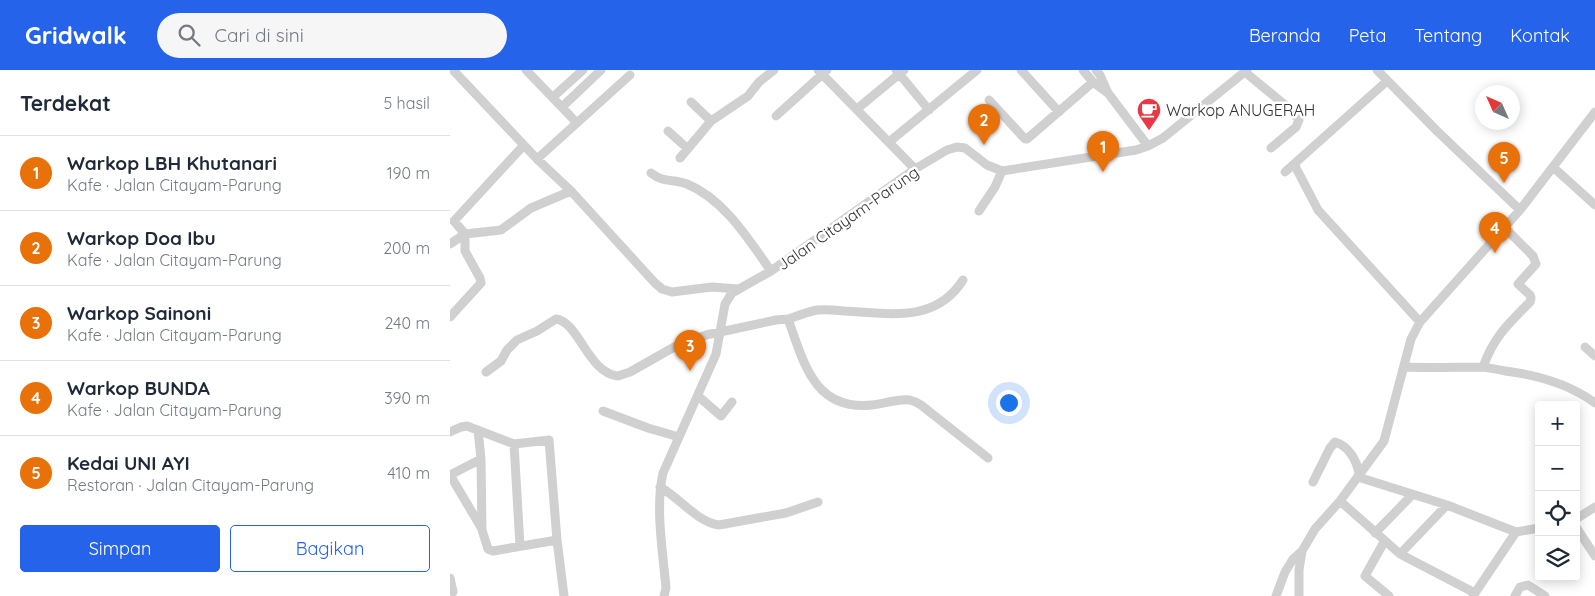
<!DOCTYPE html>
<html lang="id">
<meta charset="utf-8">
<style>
:root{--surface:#fff;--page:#f6f6f7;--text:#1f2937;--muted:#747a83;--line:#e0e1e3;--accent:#2563eb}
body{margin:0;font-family:Quicksand,sans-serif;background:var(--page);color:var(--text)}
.controls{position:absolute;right:15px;bottom:15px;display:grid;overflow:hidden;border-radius:5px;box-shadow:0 2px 12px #0003}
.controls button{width:45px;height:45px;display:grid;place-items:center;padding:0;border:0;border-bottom:1px solid var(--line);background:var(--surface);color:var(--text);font:25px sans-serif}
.compass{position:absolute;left:1025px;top:15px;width:45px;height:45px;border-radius:50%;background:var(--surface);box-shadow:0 2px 12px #0003;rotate:315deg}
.you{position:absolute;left:558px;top:332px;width:18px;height:18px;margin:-12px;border:4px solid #fff;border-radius:50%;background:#1a73e8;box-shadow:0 0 0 8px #1a73e833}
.badge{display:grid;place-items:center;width:32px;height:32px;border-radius:50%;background:var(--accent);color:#fff;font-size:16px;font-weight:700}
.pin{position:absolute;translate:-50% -41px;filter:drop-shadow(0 1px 2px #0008)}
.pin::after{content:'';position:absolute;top:26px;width:18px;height:15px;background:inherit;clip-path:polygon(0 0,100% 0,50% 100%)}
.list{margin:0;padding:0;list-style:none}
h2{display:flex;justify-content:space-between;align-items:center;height:65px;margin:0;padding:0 20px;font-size:21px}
h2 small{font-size:16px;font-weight:400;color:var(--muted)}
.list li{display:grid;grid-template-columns:32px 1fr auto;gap:15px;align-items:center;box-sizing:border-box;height:75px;padding:0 20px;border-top:1px solid var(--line)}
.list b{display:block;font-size:19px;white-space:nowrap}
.list p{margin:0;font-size:16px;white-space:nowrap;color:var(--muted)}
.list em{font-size:16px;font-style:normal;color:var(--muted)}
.actions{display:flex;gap:10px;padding:15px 20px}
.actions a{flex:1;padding:11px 0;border:1px solid var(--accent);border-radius:5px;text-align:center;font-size:18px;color:var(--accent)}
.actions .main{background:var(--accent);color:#fff}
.icon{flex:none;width:28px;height:28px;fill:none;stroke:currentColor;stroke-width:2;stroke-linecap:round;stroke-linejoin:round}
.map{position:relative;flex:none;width:1145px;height:526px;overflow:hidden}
header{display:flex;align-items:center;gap:30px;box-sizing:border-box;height:70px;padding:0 25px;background:var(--accent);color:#fff}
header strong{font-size:24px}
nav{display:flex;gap:28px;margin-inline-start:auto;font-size:18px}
.search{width:350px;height:45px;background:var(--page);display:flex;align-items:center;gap:12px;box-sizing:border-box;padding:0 18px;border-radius:28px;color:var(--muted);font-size:19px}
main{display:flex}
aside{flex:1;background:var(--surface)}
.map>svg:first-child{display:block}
</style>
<header>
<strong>Gridwalk</strong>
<div class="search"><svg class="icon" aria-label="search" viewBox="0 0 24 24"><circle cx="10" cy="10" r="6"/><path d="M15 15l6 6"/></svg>Cari di sini</div>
<nav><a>Beranda</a><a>Peta</a><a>Tentang</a><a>Kontak</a></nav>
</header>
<main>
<aside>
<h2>Terdekat<small>5 hasil</small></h2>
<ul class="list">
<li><span class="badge" style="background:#e8710a">1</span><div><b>Warkop LBH Khutanari</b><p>Kafe · Jalan Citayam-Parung</p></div><em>190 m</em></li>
<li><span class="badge" style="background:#e8710a">2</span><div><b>Warkop Doa Ibu</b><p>Kafe · Jalan Citayam-Parung</p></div><em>200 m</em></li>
<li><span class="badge" style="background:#e8710a">3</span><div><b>Warkop Sainoni</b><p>Kafe · Jalan Citayam-Parung</p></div><em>240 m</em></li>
<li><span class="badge" style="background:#e8710a">4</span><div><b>Warkop BUNDA</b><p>Kafe · Jalan Citayam-Parung</p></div><em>390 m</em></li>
<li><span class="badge" style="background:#e8710a">5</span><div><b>Kedai UNI AYI</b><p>Restoran · Jalan Citayam-Parung</p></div><em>410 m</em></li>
</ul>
<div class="actions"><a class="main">Simpan</a><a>Bagikan</a></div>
</aside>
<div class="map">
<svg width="1145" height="526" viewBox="0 0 1145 526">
<rect width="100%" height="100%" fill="#fff"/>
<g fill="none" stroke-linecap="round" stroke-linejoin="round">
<!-- minor -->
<path stroke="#d0d0d0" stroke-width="9" d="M3 0 87 89 121 121 205 213 212 219 222 222 262 217 288 219
M76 0 126 52
M368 0 465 99
M446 0 479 40
M571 0 609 42
M633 0 643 12 658 23
M646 0 650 5 658 23 698 76
M927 0 987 61 1070 140
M795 2 841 40 849 50 846 57 821 78
M103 27 133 0
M539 30 575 69H577L643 12
M241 32 261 51
M112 37 151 0
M407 39 454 0
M326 46 377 0
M218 61 238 79
M439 72 527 0
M74 75 4 151 15 164 51 160 81 138 121 121
M230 88 261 51 298 26 309 12 324 0
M87 89 180 5
M844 94 868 140 970 252
M1103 97 1145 135
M835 102 937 11
M201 103C215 114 223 108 237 114 274 129 299 170 321 201
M529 141 545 117 552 101
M0 174 15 164
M0 247 31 213 30 208 15 181V164
M338 249C347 246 357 242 367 240 376 239 385 240 394 241 438 243 485 254 513 210
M1135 277 1145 286
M954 297C980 298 1006 297 1032 297 1039 298 1047 299 1055 301 1087 305 1118 313 1145 333
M1033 297C1044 267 1057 255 1080 232L1081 228 1080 225 1068 214 1086 194 1083 186 1055 158
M36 302 51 291 57 280 67 270 87 261 106 249C129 252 138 303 168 306L180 302 226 276 256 265 326 250 338 249C354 293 364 341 422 335 434 334 449 328 460 330 464 331 468 333 471 335L538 388
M248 326 271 346 282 332
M153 341 198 358 229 367
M28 360 31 389 32 460 38 479 43 481 107 470
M0 362 11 357 17 356 64 374 99 370 107 470 114 526
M64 374 70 476
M0 405 32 459
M0 405 31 389
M908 407 997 435 1066 462 1089 458
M863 412 880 378 885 372C899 376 907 391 909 404
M210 417C230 428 247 452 269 455L336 443 368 432
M890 431 950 484 1025 523
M1126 449 1145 437
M1126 457 1145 486
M925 463 962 425
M934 472 915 506 939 526
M950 484 997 435
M0 508 3 522
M214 526 216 518C213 483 205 437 213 403L266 284 275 234 282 223 321 201 465 99 497 80 507 77 515 78 537 95 552 101 686 80 698 76 713 68 797 0
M826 526 835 502 843 489 852 481 865 459 890 431 934 371 961 269 970 252 1070 140 1145 42
M849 526V500L852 481
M1023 526 1066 462
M1065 526 1070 517 1078 515 1095 526"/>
</g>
<!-- icons -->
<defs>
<symbol id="cafe-pin" viewBox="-11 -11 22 30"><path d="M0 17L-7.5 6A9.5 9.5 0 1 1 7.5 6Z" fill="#e63946" stroke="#fff"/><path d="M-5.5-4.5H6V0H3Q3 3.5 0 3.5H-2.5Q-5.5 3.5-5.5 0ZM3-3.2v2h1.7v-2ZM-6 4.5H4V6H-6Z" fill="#fff"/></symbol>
</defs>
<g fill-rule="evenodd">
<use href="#cafe-pin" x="685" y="26" width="28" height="38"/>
</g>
<g text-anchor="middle" stroke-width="5" stroke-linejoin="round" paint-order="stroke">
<!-- poi labels -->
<g font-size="16" fill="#333" stroke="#fff" text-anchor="start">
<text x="716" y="46">Warkop ANUGERAH</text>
</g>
<!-- street labels -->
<g font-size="16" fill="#333" stroke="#fff">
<text transform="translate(398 148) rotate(-35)" y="6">Jalan Citayam-Parung</text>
</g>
</g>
</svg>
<div class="controls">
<button>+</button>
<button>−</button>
<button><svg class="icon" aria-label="locate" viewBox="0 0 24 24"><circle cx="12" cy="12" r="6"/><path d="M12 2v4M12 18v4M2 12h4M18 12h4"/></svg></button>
<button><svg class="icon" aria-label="layers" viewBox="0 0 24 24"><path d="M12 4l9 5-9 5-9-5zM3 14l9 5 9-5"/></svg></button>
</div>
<svg class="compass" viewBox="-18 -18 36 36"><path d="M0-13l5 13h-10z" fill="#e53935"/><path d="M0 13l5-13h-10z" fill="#747a83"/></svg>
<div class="you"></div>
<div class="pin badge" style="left:653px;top:102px;background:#e8710a">1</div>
<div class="pin badge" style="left:534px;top:75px;background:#e8710a">2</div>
<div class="pin badge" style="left:240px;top:301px;background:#e8710a">3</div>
<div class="pin badge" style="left:1045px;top:183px;background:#e8710a">4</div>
<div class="pin badge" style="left:1054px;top:113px;background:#e8710a">5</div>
</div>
</main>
